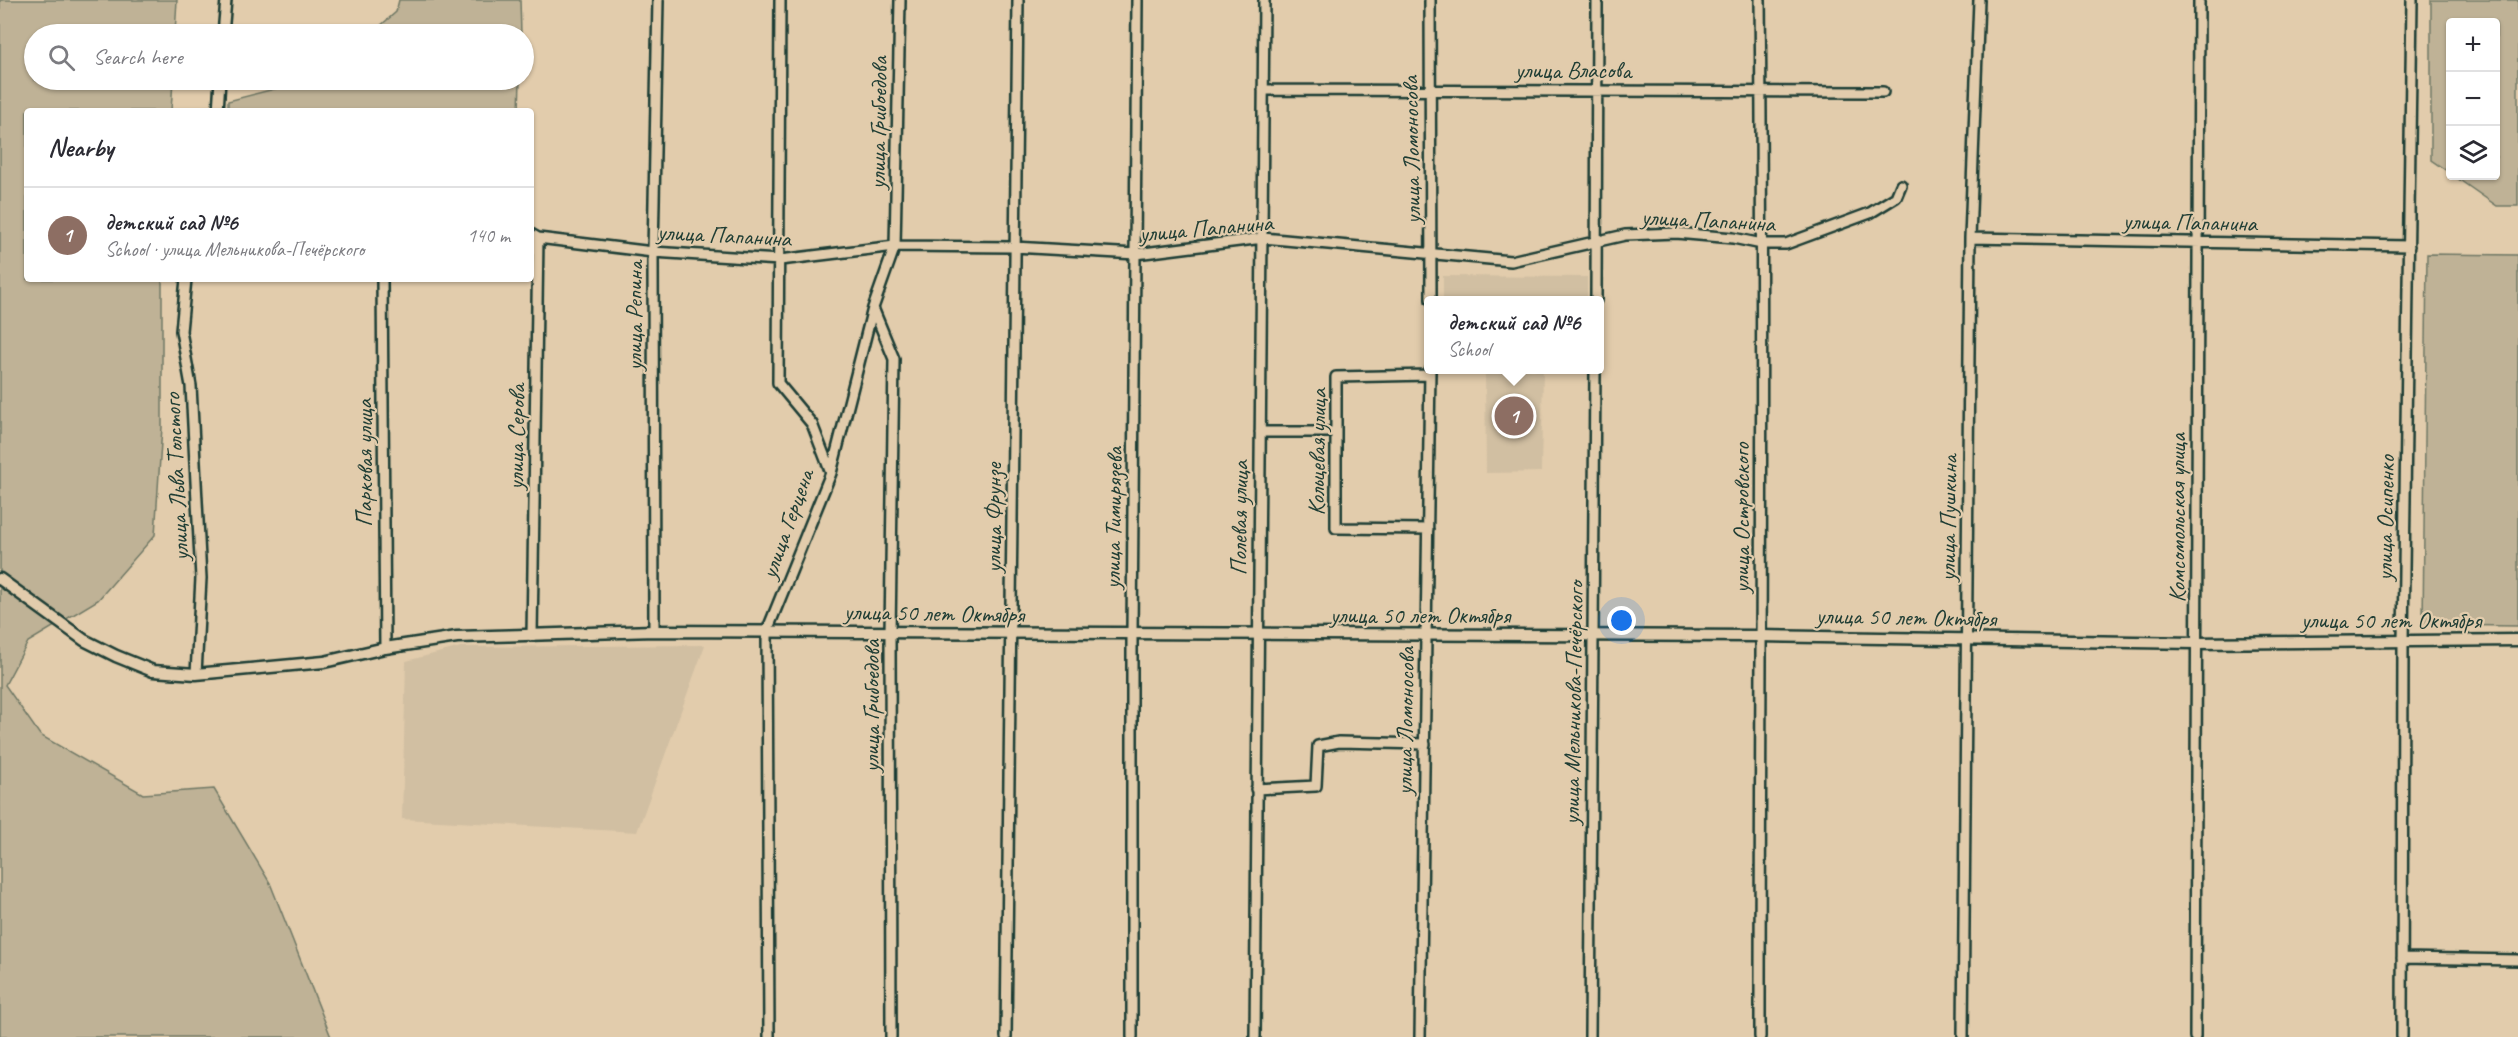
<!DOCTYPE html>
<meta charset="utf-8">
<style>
:root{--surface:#fff;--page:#f7f7f7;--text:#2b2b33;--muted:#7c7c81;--line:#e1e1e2;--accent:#0b8043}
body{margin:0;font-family:Caveat,sans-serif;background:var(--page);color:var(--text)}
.controls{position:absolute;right:18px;top:18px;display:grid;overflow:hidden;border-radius:6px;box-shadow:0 2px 4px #0004}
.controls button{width:54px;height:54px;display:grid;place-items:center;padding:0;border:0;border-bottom:2px solid var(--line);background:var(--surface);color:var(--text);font:30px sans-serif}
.you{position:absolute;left:1622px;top:621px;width:21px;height:21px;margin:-15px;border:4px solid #fff;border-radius:50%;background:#1a73e8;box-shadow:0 0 0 9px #1a73e833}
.badge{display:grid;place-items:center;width:39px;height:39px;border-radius:50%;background:var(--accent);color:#fff;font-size:20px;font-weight:700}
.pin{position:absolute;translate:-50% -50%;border:3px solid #fff;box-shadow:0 2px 6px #0006}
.popup{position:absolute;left:1424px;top:296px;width:180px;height:78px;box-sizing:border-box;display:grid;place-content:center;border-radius:6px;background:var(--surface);filter:drop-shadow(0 2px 4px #0005);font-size:20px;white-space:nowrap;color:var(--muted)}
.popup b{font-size:22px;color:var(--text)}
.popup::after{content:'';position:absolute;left:50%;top:100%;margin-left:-12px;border:12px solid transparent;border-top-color:var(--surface)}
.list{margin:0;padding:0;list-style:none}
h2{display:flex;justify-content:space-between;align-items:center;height:78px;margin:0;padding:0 24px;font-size:26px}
h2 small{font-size:20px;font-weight:400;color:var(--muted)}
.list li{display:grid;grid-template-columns:39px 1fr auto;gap:18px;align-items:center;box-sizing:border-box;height:96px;padding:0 24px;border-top:2px solid var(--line)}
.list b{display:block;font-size:22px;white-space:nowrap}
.list p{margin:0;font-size:20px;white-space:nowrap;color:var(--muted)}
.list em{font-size:20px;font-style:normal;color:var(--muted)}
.icon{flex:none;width:33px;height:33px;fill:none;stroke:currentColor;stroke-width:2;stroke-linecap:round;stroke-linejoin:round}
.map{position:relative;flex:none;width:2518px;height:1037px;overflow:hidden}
.search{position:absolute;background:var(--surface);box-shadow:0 2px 4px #0004;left:24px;top:24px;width:510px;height:66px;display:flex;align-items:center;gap:15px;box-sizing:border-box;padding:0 21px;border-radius:33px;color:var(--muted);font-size:22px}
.panel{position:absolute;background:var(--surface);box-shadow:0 2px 4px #0004;left:24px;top:108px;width:510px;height:174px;border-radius:6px}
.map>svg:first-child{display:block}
</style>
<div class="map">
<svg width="2518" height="1037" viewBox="0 0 2518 1037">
<rect width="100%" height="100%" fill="#e2ccac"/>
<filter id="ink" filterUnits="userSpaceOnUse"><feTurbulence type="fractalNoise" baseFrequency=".0167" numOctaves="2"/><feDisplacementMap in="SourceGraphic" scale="12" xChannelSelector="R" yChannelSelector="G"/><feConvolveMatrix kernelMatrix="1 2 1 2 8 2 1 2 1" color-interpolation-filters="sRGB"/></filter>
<g filter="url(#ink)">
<!-- built -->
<path fill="#d1bfa2" d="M1443 276 1587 277V300H1443Z
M1485 370H1543L1541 472 1486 473Z
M705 645 637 832 402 819 406 661 461 647Z"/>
<!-- green -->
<path fill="#bfb296" stroke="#6f7865" stroke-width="1.5" d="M0 0H177L175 34H34V80H173L171 111H27V279H162V427L155 535 98 600 28 642 5 685 40 735 143 794 214 789 270 883 331 1037H0Z
M399 0H520L521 34H371L396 12Z
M2431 0H2518V206H2497L2454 176H2496V22H2450V173L2431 160Z
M309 80H520L519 111H228V101Z
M2427 254 2518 255V626L2423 625Z"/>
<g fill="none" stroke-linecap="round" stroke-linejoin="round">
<defs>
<path id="minor" d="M1430 0 1431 300
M1760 0C1764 346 1760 691 1760 1037
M223 34 226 0
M1263 90 1883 92
M218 111 220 80
M531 234 538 238 653 252 780 260 895 246 1014 247 1136 254 1263 238 1511 261 1625 235 1676 233 1733 238 1762 244H1786L1870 213 1896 197 1901 185
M1970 238 2409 246
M186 279 181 331 191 386 201 578 196 674
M382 279 385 648
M1596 300 1597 0
M873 308 894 359 890 633 891 1037
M1260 432H1336
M831 473 873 308 895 246 900 0
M1428 529 1336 528V377L1430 375
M654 631 653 252 658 0
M532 636 538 238
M1256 789 1316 786 1318 746 1339 742 1425 744
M2402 958 2518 960
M769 1037 767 631 831 473 812 424 778 383 780 0
M1006 1037 1018 0
M1132 1037V635L1137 0
M1255 1037 1264 0
M1420 1037 1430 370
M1590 1037 1595 370
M1963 1037 1970 238 1979 0
M2195 1037 2199 0
M2402 1037 2403 642 2412 0"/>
<path id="tertiary" d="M0 579 84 640 116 656 153 671 196 674 324 662 385 648 457 637 654 631 1760 636 2195 643 2518 640"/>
</defs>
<!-- minor casing -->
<use href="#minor" stroke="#1f3d34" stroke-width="14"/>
<!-- tertiary casing -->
<use href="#tertiary" stroke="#1f3d34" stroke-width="15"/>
<!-- minor -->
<use href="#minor" stroke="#e2ccac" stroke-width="9"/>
<!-- tertiary -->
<use href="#tertiary" stroke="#e2ccac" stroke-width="10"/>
</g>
</g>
<g text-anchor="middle" stroke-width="4.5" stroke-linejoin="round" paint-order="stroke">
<!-- street labels -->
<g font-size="24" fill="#1f3d34" stroke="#e2ccac">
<text x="1573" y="78">улица Власова</text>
<text transform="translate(878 123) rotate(-89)" y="8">улица Грибоедова</text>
<text transform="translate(1411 150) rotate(-91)" y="8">улица Ломоносова</text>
<text transform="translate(1708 220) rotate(3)" y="8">улица Папанина</text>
<text transform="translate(2190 222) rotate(1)" y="8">улица Папанина</text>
<text transform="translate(1206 228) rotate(-5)" y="8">улица Папанина</text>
<text transform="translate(724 235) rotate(3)" y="8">улица Папанина</text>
<text transform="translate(634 316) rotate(-90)" y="8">улица Репина</text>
<text transform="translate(516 437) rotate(-89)" y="8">улица Серова</text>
<text transform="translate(1317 452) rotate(-89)" y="8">Кольцевая улица</text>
<text transform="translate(364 463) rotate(-90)" y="8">Парковая улица</text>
<text transform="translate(176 477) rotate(-93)" y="8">улица Льва Толстого</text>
<text transform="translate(993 518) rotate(-90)" y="8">улица Фрунзе</text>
<text transform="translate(1113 518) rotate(-89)" y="8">улица Тимирязева</text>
<text transform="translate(1239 518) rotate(-89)" y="8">Полевая улица</text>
<text transform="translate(1741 518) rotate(-90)" y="8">улица Островского</text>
<text transform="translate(1948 518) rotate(-89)" y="8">улица Пушкина</text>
<text transform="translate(2177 518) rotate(-90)" y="8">Комсомольская улица</text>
<text transform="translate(2385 518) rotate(-89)" y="8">улица Осипенко</text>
<text transform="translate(787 524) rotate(-70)" y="8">улица Герцена</text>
<text transform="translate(934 613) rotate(1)" y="8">улица 50 лет Октября</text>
<text x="1420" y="623">улица 50 лет Октября</text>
<text transform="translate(1906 617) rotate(1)" y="8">улица 50 лет Октября</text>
<text x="2391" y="628">улица 50 лет Октября</text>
<text transform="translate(1573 703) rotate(-89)" y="8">улица Мельникова-Печёрского</text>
<text transform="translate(871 706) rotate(-90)" y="8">улица Грибоедова</text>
<text transform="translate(1405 721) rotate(-89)" y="8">улица Ломоносова</text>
</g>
</g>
</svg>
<div class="controls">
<button>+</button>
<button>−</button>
<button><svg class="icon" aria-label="layers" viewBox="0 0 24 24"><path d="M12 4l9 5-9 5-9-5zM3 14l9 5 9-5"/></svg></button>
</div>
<div class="you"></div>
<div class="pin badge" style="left:1514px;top:416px;background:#8d6e63">1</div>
<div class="popup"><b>детский сад №6</b>School</div>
<div class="search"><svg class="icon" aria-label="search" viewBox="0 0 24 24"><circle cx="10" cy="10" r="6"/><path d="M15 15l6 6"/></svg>Search here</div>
<section class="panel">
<h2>Nearby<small></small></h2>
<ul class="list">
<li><span class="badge" style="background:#8d6e63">1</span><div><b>детский сад №6</b><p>School · улица Мельникова-Печёрского</p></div><em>140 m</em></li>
</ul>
</section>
</div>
